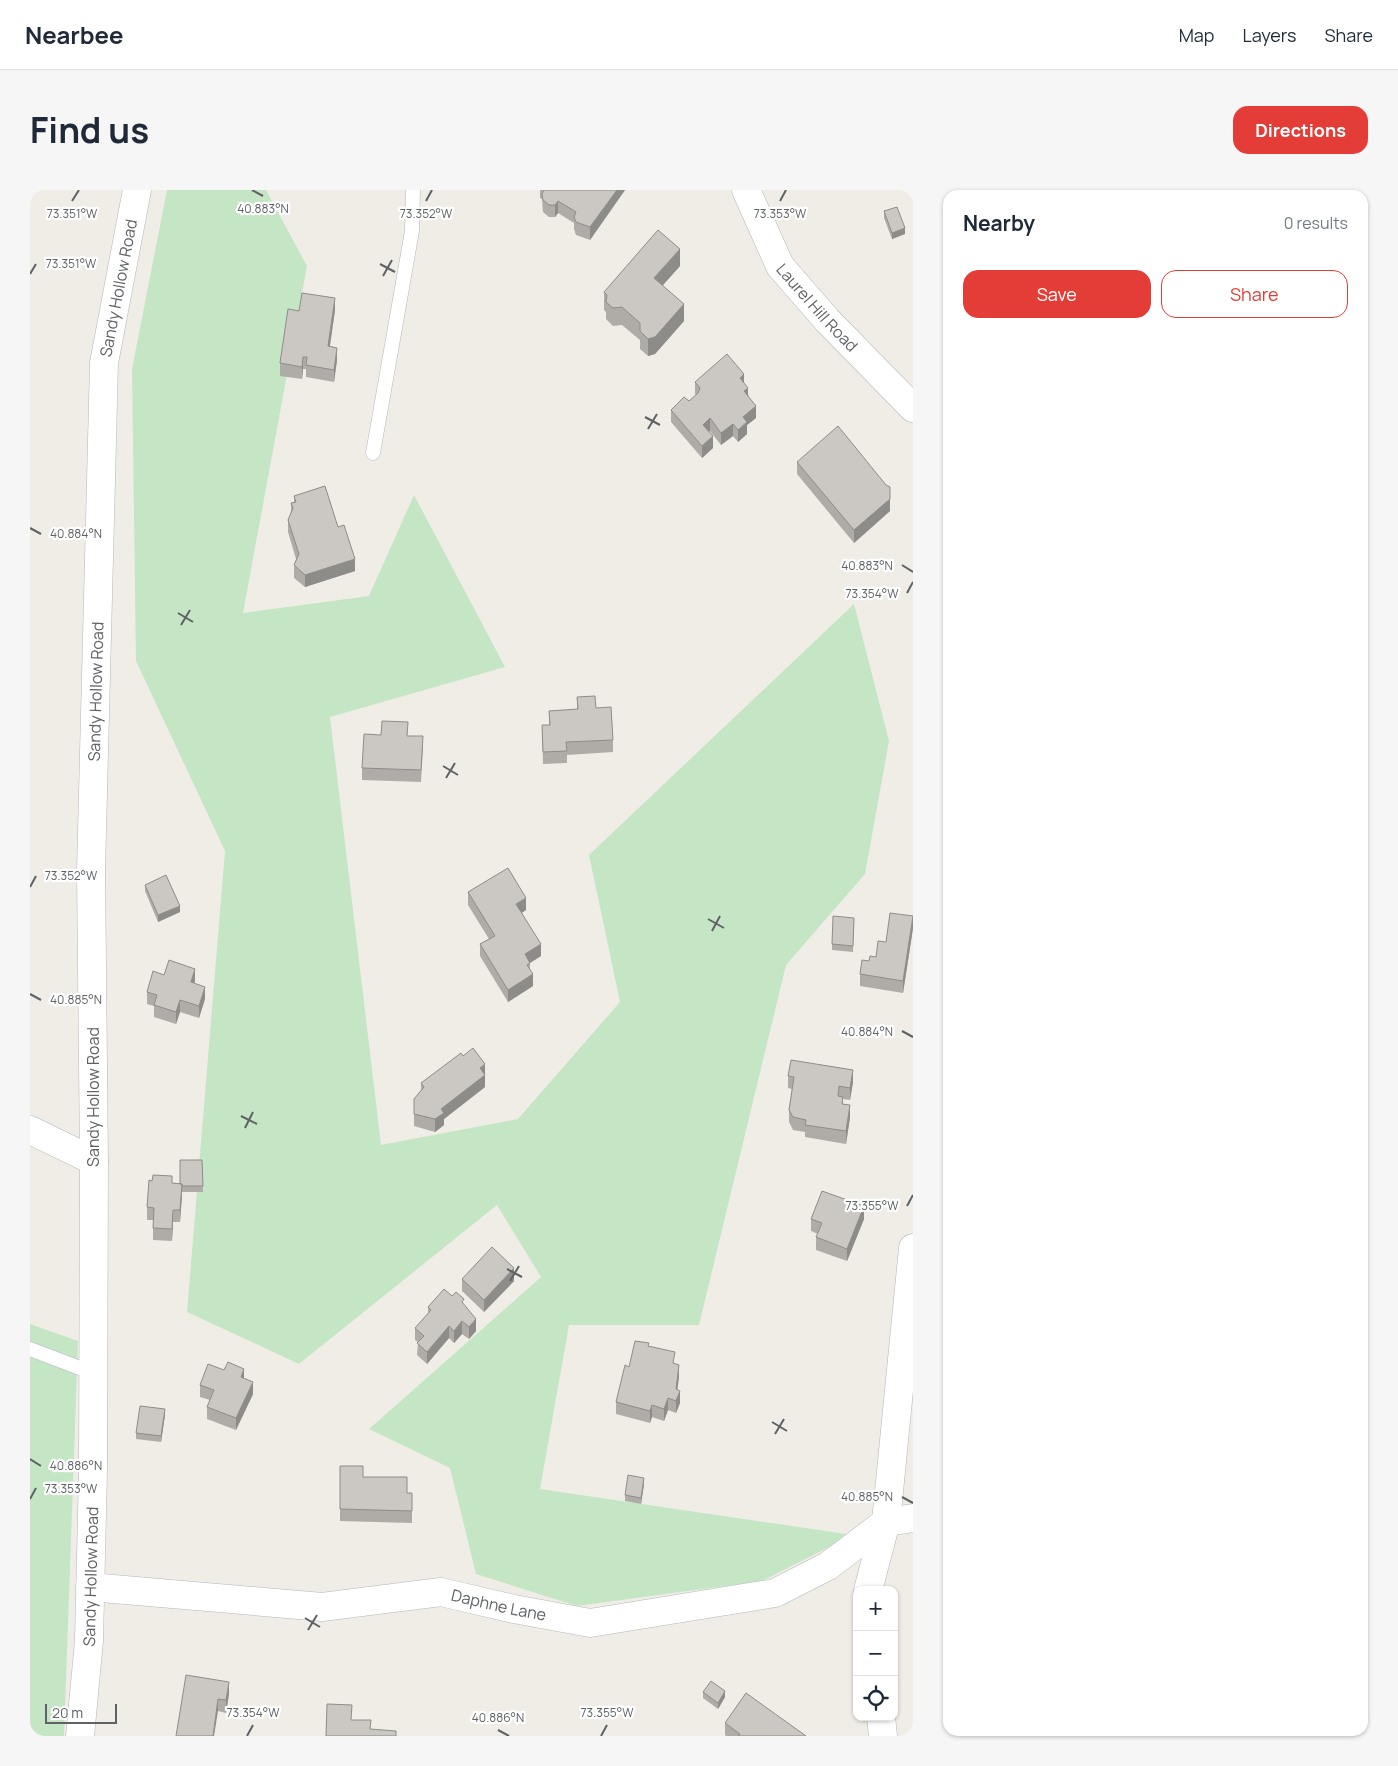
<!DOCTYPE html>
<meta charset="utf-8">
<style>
:root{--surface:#fff;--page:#f6f6f7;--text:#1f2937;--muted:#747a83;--line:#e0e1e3;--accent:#e43d38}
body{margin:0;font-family:Manrope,sans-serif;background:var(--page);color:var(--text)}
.controls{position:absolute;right:15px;bottom:15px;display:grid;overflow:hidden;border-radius:10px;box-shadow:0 1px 4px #0004}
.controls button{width:45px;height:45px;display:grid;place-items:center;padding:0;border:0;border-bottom:1px solid var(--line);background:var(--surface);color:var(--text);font:25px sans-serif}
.scale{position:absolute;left:15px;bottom:12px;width:72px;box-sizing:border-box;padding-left:5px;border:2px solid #5e6266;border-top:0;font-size:14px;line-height:18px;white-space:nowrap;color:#5e6266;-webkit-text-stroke:4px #fff;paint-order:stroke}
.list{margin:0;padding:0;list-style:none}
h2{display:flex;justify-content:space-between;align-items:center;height:65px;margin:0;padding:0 20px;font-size:21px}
h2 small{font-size:16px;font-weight:400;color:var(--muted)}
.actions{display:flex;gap:10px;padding:15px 20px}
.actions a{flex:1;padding:11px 0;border:1px solid var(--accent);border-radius:15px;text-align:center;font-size:18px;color:var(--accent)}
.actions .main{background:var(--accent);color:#fff}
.icon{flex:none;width:28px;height:28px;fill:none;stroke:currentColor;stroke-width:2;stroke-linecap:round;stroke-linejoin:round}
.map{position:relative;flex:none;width:883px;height:1546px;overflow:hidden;border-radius:15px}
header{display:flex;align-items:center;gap:30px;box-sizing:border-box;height:70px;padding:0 25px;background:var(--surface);border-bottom:1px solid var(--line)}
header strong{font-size:24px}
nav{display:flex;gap:28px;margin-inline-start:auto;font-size:18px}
.intro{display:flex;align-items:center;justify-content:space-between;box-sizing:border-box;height:120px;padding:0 30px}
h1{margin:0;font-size:35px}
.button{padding:12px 22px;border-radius:15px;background:var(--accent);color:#fff;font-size:18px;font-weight:700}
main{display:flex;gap:30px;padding:0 30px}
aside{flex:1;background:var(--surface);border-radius:15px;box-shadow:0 1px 4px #0004}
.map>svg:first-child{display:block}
</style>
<header>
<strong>Nearbee</strong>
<nav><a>Map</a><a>Layers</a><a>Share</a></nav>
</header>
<div class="intro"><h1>Find us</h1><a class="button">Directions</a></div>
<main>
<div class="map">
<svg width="883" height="1546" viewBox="0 0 883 1546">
<rect width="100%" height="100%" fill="#efede6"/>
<!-- green -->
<path fill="#c5e6c4" d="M137 0H236L277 76 213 423 339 406 384 305 475 477 300 527 351 955 488 929 590 812 559 665 824 414 859 551 835 684 756 775 669 1135H539L510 1299 823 1345 732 1391 547 1416 446 1384 420 1278 339 1239 511 1087 467 1015 269 1174 157 1122 195 661 106 471 102 179Z
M0 1134 48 1151 34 1546H0Z"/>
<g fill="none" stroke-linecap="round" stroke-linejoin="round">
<defs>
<path id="service" d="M343 263 382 41 383 0
M0 1159 63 1183"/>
<g id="minor">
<path id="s1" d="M716 0 750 76 797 130 883 218"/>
<path d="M0 940 64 971"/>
<path id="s2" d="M60 1397 292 1417 411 1402 484 1419 560 1433 745 1403 798 1376 856 1332 883 1328"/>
<path d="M838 1400 856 1332 883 1058"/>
<path d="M851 1527 853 1546"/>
<path id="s3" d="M50 1546 59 1451 63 1281 64 971 61 681 74 173 107 0"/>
</g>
</defs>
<!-- service casing -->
<use href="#service" stroke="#b3b7ba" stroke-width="15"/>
<!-- minor casing -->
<use href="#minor" stroke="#b3b7ba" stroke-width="29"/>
<!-- service -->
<use href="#service" stroke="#fff" stroke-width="14"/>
<!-- minor -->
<use href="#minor" stroke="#fff" stroke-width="28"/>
</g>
<!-- wall -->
<path fill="#afaca8" d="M510 0H595L560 50 546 45 544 39V33L528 23 525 27H519L513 22 512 9 510 8Z
M854 21 875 44 862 49 854 28Z
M650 76 633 95 654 131 625 164 618 166 610 159V150L592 135 583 136 576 129V122L574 120V102Z
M305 120 300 156 307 170 304 192 276 187V179H273L272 189 250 186V173L269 121Z
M665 192H714L726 228 717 235V244L708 252 703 246 691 255 680 241H679L683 258 672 268 641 232V220L659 211 666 205 665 204Z
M767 272 860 321 824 353 767 284Z
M264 306 308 337 325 381 275 397 264 388V375L266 369 258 342V330L261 322V313L264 312Z
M547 507 566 518 583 550V562L537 565V573L513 574 512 535H519V521L547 519Z
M378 546 393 558 391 592 332 590V578Z
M115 695 150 722 128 732 115 701Z
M438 702 496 720 492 723 511 766 500 773V780L503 796 478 812 450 766V754L459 749 438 715Z
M824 728 823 762 802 760V754Z
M883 738 873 803 830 796V784L846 767 856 752Z
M134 785 165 791 164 793 175 809 169 828 150 822 146 834 124 827V816L117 814V802Z
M433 866 455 874V897L414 929V935L405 942 384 936V909L391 901V893Z
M758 886 823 892 820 910 813 909V914L820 927 816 954 775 947V942L763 940 759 932V920L762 899 758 898Z
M172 970 173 1002H152L150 1032H143L142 1051 123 1050V1030H117V1017L142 993 150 994Z
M781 1029H834L817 1071 786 1060V1047L788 1044 781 1041Z
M432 1089 484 1091 454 1122 432 1101Z
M422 1106 434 1116 446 1141 439 1149 432 1144 424 1153 419 1148 397 1174 387 1165 388 1152 385 1150V1138L398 1124V1117Z
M619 1156 645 1174 649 1187 647 1199 650 1213 646 1223 638 1220 634 1231 622 1227 620 1233 586 1224V1212L599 1177Z
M214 1188 223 1204 206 1240 177 1229V1217L180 1210 170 1207V1195Z
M135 1225 131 1252 106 1249V1243Z
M310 1276 333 1287 377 1303H382V1333L310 1331Z
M614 1294 611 1314 595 1311V1305Z
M156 1485 199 1504 196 1523 188 1521Z
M673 1502 695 1507 688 1519 673 1508Z
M695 1533 776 1546H696L695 1545Z"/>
<!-- shaded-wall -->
<path fill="#8e8c88" d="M587 0H595L560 50V37Z
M528 11V23L525 27V15Z
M875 38V44L862 49V43Z
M650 59V76L624 105V88Z
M305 108V120L298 168V156Z
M654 114V131L625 164 618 166V149Z
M307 158V170L304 192V180Z
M273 167V179L272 189V177Z
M714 184V197L710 188Z
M718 198V210L714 201Z
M726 216V228L717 235V244L708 252V240L713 227Z
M680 228V241L673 247V235Z
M703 234V246L691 255V243Z
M683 246V258L672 268V256Z
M860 297V321L824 353V340Z
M325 369V381L275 397V385Z
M496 708V720L486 726V714Z
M150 716V722L128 732V725Z
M883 726V738L873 803V791Z
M511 754V766L495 776V764Z
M165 779V791L161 804V792Z
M503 784V796L478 812V800Z
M175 797V809L169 828V816Z
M150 810V822L146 834V822Z
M455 874V897L414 929V935L405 942V929L411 919 450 878Z
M823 880V892L820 910V898Z
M820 915V927L816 954V941Z
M152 994V1006L150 1032V1020Z
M834 1016V1029L817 1071V1059Z
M143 1020V1032L142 1051V1039Z
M484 1078V1091L454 1122V1110Z
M446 1129V1141L439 1149V1137Z
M432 1131V1144L424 1153V1141Z
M419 1136V1148L397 1174V1162Z
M649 1175V1187L646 1211V1199Z
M214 1179V1191L211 1187Z
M223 1192V1204L206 1240V1228Z
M650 1201V1213L646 1223V1211Z
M638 1208V1220L634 1231V1219Z
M622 1215V1227L620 1233V1221Z
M135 1219V1225L131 1252V1246Z
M614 1288V1294L611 1314V1308Z
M199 1492V1504L196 1523V1510Z
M695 1501V1507L688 1519V1513Z
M188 1509V1521L184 1546H183Z"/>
<!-- building -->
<path fill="#cbc8c3" stroke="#8e8c88" d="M514 0H587L560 37 546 32 544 27 546 22 528 11 525 15H519L513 10 512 4Z
M867 17 875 38 862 43 854 21Z
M628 40 650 59 624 88 654 114 625 147 618 149 610 141V133L592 117 583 118 576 112 577 105 574 102Z
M272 103 305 108 298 156 307 158 304 180 276 175 277 167H273L272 177 250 173 258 119 269 121Z
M697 164 714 184 710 188 718 198 714 201 726 216 713 227 717 232 708 240 703 234 691 243 680 228 673 235 683 246 672 256 641 220 654 207 659 211 668 203 670 198 665 192Z
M808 236 856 295 860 297V309L824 340 767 272Z
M295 296 308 337 314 335 325 369 275 385 264 375 269 364 258 330 263 318 261 313 266 312 264 306Z
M565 506 566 518 581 517 583 550 536 552 537 561 513 562 512 535H520L519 521 548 519 547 507Z
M352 531 378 532 377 546H393L391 580 332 578 334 544 351 545Z
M478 678 496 708 486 714 511 754 495 764 500 773 497 775 503 784 478 800 450 754 465 746 438 702Z
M136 685 150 716 128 725 115 695Z
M860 723 883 726 873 791 830 784 832 770 839 771 840 766 846 767 848 751 856 752Z
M803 726 824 728 823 756 802 754Z
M139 770 165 779 161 792 175 797 169 816 150 810 146 822 124 815 127 805 117 802 123 781 134 785Z
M443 858 455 874 450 878 455 885 411 919 414 923 405 929 384 924V909L394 897 391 893 431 863 433 866Z
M761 870 823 880 820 898 809 896 808 906 813 907 812 914 820 915 816 941 775 935 776 930 763 927 759 920 764 887 758 886Z
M150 970H172L173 996H152V994H150Z
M123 985 142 986V993L152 994 150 1020H143L142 1039 123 1038 124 1018 117 1017 119 990 122 991Z
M792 1001 834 1016 817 1059 786 1047 792 1033 781 1029Z
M462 1057 484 1078 454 1110 432 1089Z
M414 1099 422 1106 426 1102 434 1109 432 1112 446 1129 439 1137 432 1131 424 1141 419 1136 397 1162 387 1153 394 1146 385 1138 401 1120 398 1117Z
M605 1151 619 1153 618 1156 645 1162 643 1173 649 1175 646 1199 650 1201 646 1211 638 1208 634 1219 622 1215 620 1221 586 1212 595 1175 599 1177Z
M198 1172 214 1179 211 1187 223 1192 206 1228 177 1217 184 1200 170 1195 178 1174 194 1180Z
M110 1216 135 1219 131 1246 106 1243Z
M310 1276H333V1287H377V1303H382V1321L310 1319Z
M598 1285 614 1288 611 1308 595 1305Z
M156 1485 199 1492 196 1510 188 1509 183 1546H146Z
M681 1491 695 1501 688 1513 673 1502Z
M716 1503 776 1546H708L710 1544 695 1533Z
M297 1514 322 1515 321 1530H341L340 1539 366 1541V1546H296Z"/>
<!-- ticks -->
<path fill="none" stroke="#5e6266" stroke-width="2" d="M222 0 233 6M42 11 49 0M396 11 402 0M750 11 756 0M350 74 365 82M0 84 6 74M353 86 362 70M615 227 630 235M618 239 627 224M0 338 11 344M872 375 883 382M877 403 883 392M148 423 163 432M151 435 160 420M413 576 428 585M416 588 425 573M0 697 6 686M678 729 694 738M682 741 690 726M0 804 11 810M872 841 883 847M211 926 227 934M215 938 223 922M877 1016 883 1005M477 1079 492 1087M480 1091 489 1076M742 1232 757 1241M745 1244 754 1229M0 1269 11 1276M872 1307 883 1313M0 1309 6 1298M275 1428 290 1437M278 1440 287 1425M468 1540 479 1546M217 1546 223 1535M571 1546 577 1535"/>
<g text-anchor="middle" stroke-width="4.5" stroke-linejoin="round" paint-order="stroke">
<!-- street labels -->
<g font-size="16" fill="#5e6266" stroke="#fff">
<text dy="6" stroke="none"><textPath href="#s3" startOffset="1450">Sandy Hollow Road</textPath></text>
<text dy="6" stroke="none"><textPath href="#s1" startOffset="139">Laurel Hill Road</textPath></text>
<text dy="6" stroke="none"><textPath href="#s3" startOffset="1045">Sandy Hollow Road</textPath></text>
<text transform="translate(63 907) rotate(-90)" y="6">Sandy Hollow Road</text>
<text dy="6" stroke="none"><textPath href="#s3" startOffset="160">Sandy Hollow Road</textPath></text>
<text dy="6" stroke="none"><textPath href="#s2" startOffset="412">Daphne Lane</textPath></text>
</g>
</g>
<g font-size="12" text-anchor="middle" fill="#5e6266" stroke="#fff" stroke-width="4.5" stroke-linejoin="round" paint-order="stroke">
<text x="233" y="23">40.883°N</text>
<text x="42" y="28">73.351°W</text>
<text x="396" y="28">73.352°W</text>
<text x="750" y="28">73.353°W</text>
<text x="41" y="78">73.351°W</text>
<text x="46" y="348">40.884°N</text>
<text x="837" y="380">40.883°N</text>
<text x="842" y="408">73.354°W</text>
<text x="41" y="690">73.352°W</text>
<text x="46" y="814">40.885°N</text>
<text x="837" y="846">40.884°N</text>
<text x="842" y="1020">73.355°W</text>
<text x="46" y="1280">40.886°N</text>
<text x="41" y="1303">73.353°W</text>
<text x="837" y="1311">40.885°N</text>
<text x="223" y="1527">73.354°W</text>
<text x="577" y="1527">73.355°W</text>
<text x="468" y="1532">40.886°N</text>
</g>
</svg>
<div class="controls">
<button>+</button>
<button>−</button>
<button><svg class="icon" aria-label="locate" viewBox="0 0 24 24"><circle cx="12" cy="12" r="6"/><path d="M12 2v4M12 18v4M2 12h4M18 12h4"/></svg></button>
</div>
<div class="scale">20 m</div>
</div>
<aside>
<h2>Nearby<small>0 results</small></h2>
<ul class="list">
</ul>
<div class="actions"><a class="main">Save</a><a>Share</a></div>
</aside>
</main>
